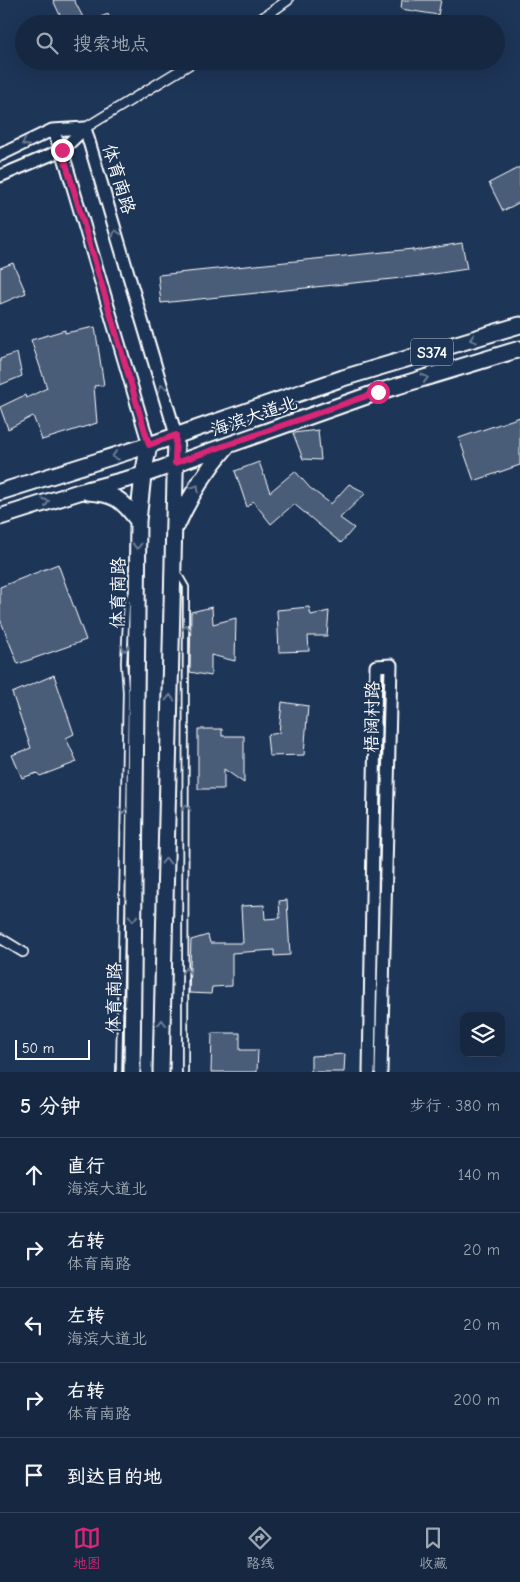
<!DOCTYPE html>
<html lang="zh">
<meta charset="utf-8">
<style>
:root{--surface:#162841;--page:#23344c;--text:#f1f3f6;--muted:#9ea6b1;--line:#35445a;--accent:#db2777}
body{margin:0;font-family:"Comic Neue","LXGW WenKai TC",sans-serif;background:var(--page);color:var(--text)}
.controls{position:absolute;right:15px;bottom:15px;display:grid;overflow:hidden;border-radius:10px;box-shadow:0 5px 20px #0002}
.controls button{width:45px;height:45px;display:grid;place-items:center;padding:0;border:0;border-bottom:1px solid var(--line);background:var(--surface);color:var(--text);font:25px sans-serif}
.scale{position:absolute;left:15px;bottom:12px;width:75px;box-sizing:border-box;padding-left:5px;border:2px solid #fff;border-top:0;font-size:14px;line-height:18px;white-space:nowrap;color:#fff;-webkit-text-stroke:4px #1d3557;paint-order:stroke}
.stop{position:absolute;width:15px;height:15px;margin:-11px;border:4px solid #db2777;border-radius:50%;background:#fff}
.stop.end{background:#db2777;border-color:#fff;box-shadow:0 1px 5px #0008}
.list{margin:0;padding:0;list-style:none}
h2{display:flex;justify-content:space-between;align-items:center;height:65px;margin:0;padding:0 20px;font-size:21px}
h2 small{font-size:16px;font-weight:400;color:var(--muted)}
.list li{display:grid;grid-template-columns:32px 1fr auto;gap:15px;align-items:center;box-sizing:border-box;height:75px;padding:0 20px;border-top:1px solid var(--line)}
.list b{display:block;font-size:19px;white-space:nowrap}
.list p{margin:0;font-size:16px;white-space:nowrap;color:var(--muted)}
.list em{font-size:16px;font-style:normal;color:var(--muted)}
.icon{flex:none;width:28px;height:28px;fill:none;stroke:currentColor;stroke-width:2;stroke-linecap:round;stroke-linejoin:round}
.map{position:relative;flex:none;width:520px;height:1072px;overflow:hidden}
.search{position:absolute;background:var(--surface);box-shadow:0 5px 20px #0002;left:15px;right:15px;top:15px;height:55px;display:flex;align-items:center;gap:12px;box-sizing:border-box;padding:0 18px;border-radius:28px;color:var(--muted);font-size:19px}
.sheet{height:440px;background:var(--surface)}
nav{display:flex;justify-content:space-around;align-items:center;box-sizing:border-box;height:70px;border-top:1px solid var(--line);background:var(--surface);font-size:14px;color:var(--muted)}
nav a{display:grid;justify-items:center;gap:2px}
nav .on{color:var(--accent)}
.map>svg:first-child{display:block}
</style>
<div class="map">
<svg width="520" height="1072" viewBox="0 0 520 1072">
<rect width="100%" height="100%" fill="#1d3557"/>
<filter id="ink" filterUnits="userSpaceOnUse"><feTurbulence type="fractalNoise" baseFrequency=".02" numOctaves="2"/><feDisplacementMap in="SourceGraphic" scale="10" xChannelSelector="R" yChannelSelector="G"/><feConvolveMatrix kernelMatrix="1 2 1 2 8 2 1 2 1" color-interpolation-filters="sRGB"/></filter>
<g filter="url(#ink)">
<!-- building -->
<path fill="#4a5d79" stroke="#fff" d="M53 0H74L86 23 108 14 112 24H64Z
M402 0H441L438 15 401 9Z
M520 167V202L503 211 489 183Z
M462 243 467 269 421 276 161 303 158 275 413 249V251Z
M13 263 26 293 0 304V268Z
M95 327 104 385 94 386 97 423 42 440 33 416 8 429 0 407 25 395 26 398 47 388 31 340 65 330V333Z
M17 353 22 376 0 385V359Z
M520 417V465L474 481 459 438Z
M318 430 321 460 303 459 293 433Z
M259 462 270 492 295 471 310 488 331 504 349 484 366 493 340 518 354 528 341 543 294 504 271 524 253 501 247 507 235 471Z
M58 564 86 640 18 664 0 619V587Z
M212 607 213 624 236 618 235 661 211 655V676L190 672 191 612Z
M309 607 311 615 329 611 327 636H308L309 651 279 652 277 610Z
M54 675 74 734 66 738 77 762 40 776 37 773 22 778 12 755 31 748 12 693Z
M282 702 308 706 304 755 269 756 267 735 279 733Z
M198 729H222V736H244V783L224 769V789H198Z
M287 900 290 955 274 956V950L232 953V986L212 987 211 994 189 993 191 940 208 935 210 943H243L241 906 264 905 265 919 280 918 279 901Z
M212 1033H240V1050H258L257 1072H211Z
M345 1054 344 1072H311V1056Z"/>
<g fill="none" stroke-linecap="round" stroke-linejoin="round">
<defs>
<path id="service" d="M178 573 186 587 185 1072
M119 1072 126 692 124 663 127 601 133 592"/>
<path id="minor" d="M254 24 288 0
M85 128 195 61
M0 938 23 952"/>
<path id="tertiary" d="M85 128 176 435
M52 130 62 150 149 445
M0 155 52 130 85 128
M0 176 62 150 85 128
M369 1072 376 666 391 665 381 1072"/>
<path id="primary" d="M0 492 149 445 343 378 520 325
M88 492C115 494 122 499 138 521
M0 517 79 492 143 475 378 392 520 349
M177 525C190 496 206 470 227 446
M132 1072 138 521 143 475 149 445
M161 1072 176 435"/>
</defs>
<!-- service casing -->
<use href="#service" stroke="#fff" stroke-width="8"/>
<!-- minor casing -->
<use href="#minor" stroke="#fff" stroke-width="12"/>
<!-- tertiary casing -->
<use href="#tertiary" stroke="#fff" stroke-width="15"/>
<!-- primary casing -->
<use href="#primary" stroke="#fff" stroke-width="19"/>
<!-- service -->
<use href="#service" stroke="#1d3557" stroke-width="4.5"/>
<!-- minor -->
<use href="#minor" stroke="#1d3557" stroke-width="9"/>
<!-- tertiary -->
<use href="#tertiary" stroke="#1d3557" stroke-width="11"/>
<!-- primary -->
<use href="#primary" stroke="#1d3557" stroke-width="15"/>
</g>
<!-- one-way arrows -->
<defs><path id="oneway-chevron" d="M-2-3.5L2.5 0L-2 3.5" fill="none" stroke-width="1.6" stroke-linecap="round" stroke-linejoin="round" transform="scale(1.25)"/></defs>
<g stroke="#6c7c92">
<use href="#oneway-chevron" transform="translate(25 143) rotate(154)"/>
<use href="#oneway-chevron" transform="translate(116 233) rotate(-107)"/>
<use href="#oneway-chevron" transform="translate(473 339) rotate(163)"/>
<use href="#oneway-chevron" transform="translate(425 378) rotate(-17)"/>
<use href="#oneway-chevron" transform="translate(162 388) rotate(-107)"/>
<use href="#oneway-chevron" transform="translate(115 456) rotate(163)"/>
<use href="#oneway-chevron" transform="translate(196 488) rotate(-58)"/>
<use href="#oneway-chevron" transform="translate(46 502) rotate(-18)"/>
<use href="#oneway-chevron" transform="translate(137 546) rotate(91)"/>
<use href="#oneway-chevron" transform="translate(186 628) rotate(-90)"/>
<use href="#oneway-chevron" transform="translate(125 648) rotate(93)"/>
<use href="#oneway-chevron" transform="translate(170 698) rotate(-89)"/>
<use href="#oneway-chevron" transform="translate(186 808) rotate(-90)"/>
<use href="#oneway-chevron" transform="translate(123 810) rotate(91)"/>
<use href="#oneway-chevron" transform="translate(166 861) rotate(-89)"/>
<use href="#oneway-chevron" transform="translate(133 918) rotate(91)"/>
<use href="#oneway-chevron" transform="translate(186 971) rotate(-90)"/>
<use href="#oneway-chevron" transform="translate(162 1023) rotate(-89)"/>
</g>
</g>
<g fill="none" stroke-linecap="round" stroke-linejoin="round" filter="url(#ink)">
<!-- route -->
<path stroke="#db2777" stroke-width="6" d="M62 150 149 445 176 435 175 463 378 392"/>
</g>
<g text-anchor="middle" stroke-width="4" stroke-linejoin="round" paint-order="stroke">
<!-- shield labels -->
<rect fill="#1d3557" stroke="#bbc2cd" stroke-width="1" x="411" y="338.5" width="42" height="27" rx="4"/>
<g font-size="16" font-weight="bold" fill="#fff">
<text x="432" y="358">S374</text>
</g>
<!-- street labels -->
<g font-size="18" fill="#fff" stroke="#1d3557">
<text transform="translate(119 179) rotate(73)" y="6">体育南路</text>
<text transform="translate(254 416) rotate(-19)" y="6">海滨大道北</text>
<text transform="translate(118 593) rotate(-89)" y="6">体育南路</text>
<text transform="translate(372 717) rotate(-89)" y="6">梧阔村路</text>
<text transform="translate(114 998) rotate(-89)" y="6">体育南路</text>
</g>
</g>
</svg>
<div class="controls">
<button><svg class="icon" aria-label="layers" viewBox="0 0 24 24"><path d="M12 4l9 5-9 5-9-5zM3 14l9 5 9-5"/></svg></button>
</div>
<div class="scale">50 m</div>
<div class="stop" style="left:378px;top:392px"></div>
<div class="stop end" style="left:62px;top:150px"></div>
<div class="search"><svg class="icon" aria-label="search" viewBox="0 0 24 24"><circle cx="10" cy="10" r="6"/><path d="M15 15l6 6"/></svg>搜索地点</div>
</div>
<section class="sheet">
<h2>5 分钟<small>步行 · 380 m</small></h2>
<ul class="list">
<li><svg class="icon" aria-label="ahead" viewBox="0 0 24 24"><path d="M12 20V5M6 11l6-6 6 6"/></svg><div><b>直行</b><p>海滨大道北</p></div><em>140 m</em></li>
<li><svg class="icon" aria-label="right" viewBox="0 0 24 24"><path d="M7 20v-9h11M14 6l5 5-5 5"/></svg><div><b>右转</b><p>体育南路</p></div><em>20 m</em></li>
<li><svg class="icon" aria-label="left" viewBox="0 0 24 24"><path d="M17 20v-9H6M10 6l-5 5 5 5"/></svg><div><b>左转</b><p>海滨大道北</p></div><em>20 m</em></li>
<li><svg class="icon" aria-label="right" viewBox="0 0 24 24"><path d="M7 20v-9h11M14 6l5 5-5 5"/></svg><div><b>右转</b><p>体育南路</p></div><em>200 m</em></li>
<li><svg class="icon" aria-label="arrive" viewBox="0 0 24 24"><path d="M6 21V4h12l-3 4 3 4H6"/></svg><div><b>到达目的地</b></div></li>
</ul>
</section>
<nav>
<a class="on"><svg class="icon" aria-label="map" viewBox="0 0 24 24"><path d="M3 6l6-2 6 2 6-2v14l-6 2-6-2-6 2zM9 4v14M15 6v14"/></svg>地图</a>
<a><svg class="icon" aria-label="directions" viewBox="0 0 24 24"><path d="M12 3l9 9-9 9-9-9zM9 14v-3h6M13 9l2 2-2 2"/></svg>路线</a>
<a><svg class="icon" aria-label="saved" viewBox="0 0 24 24"><path d="M7 4h10v16l-5-4-5 4z"/></svg>收藏</a>
</nav>
